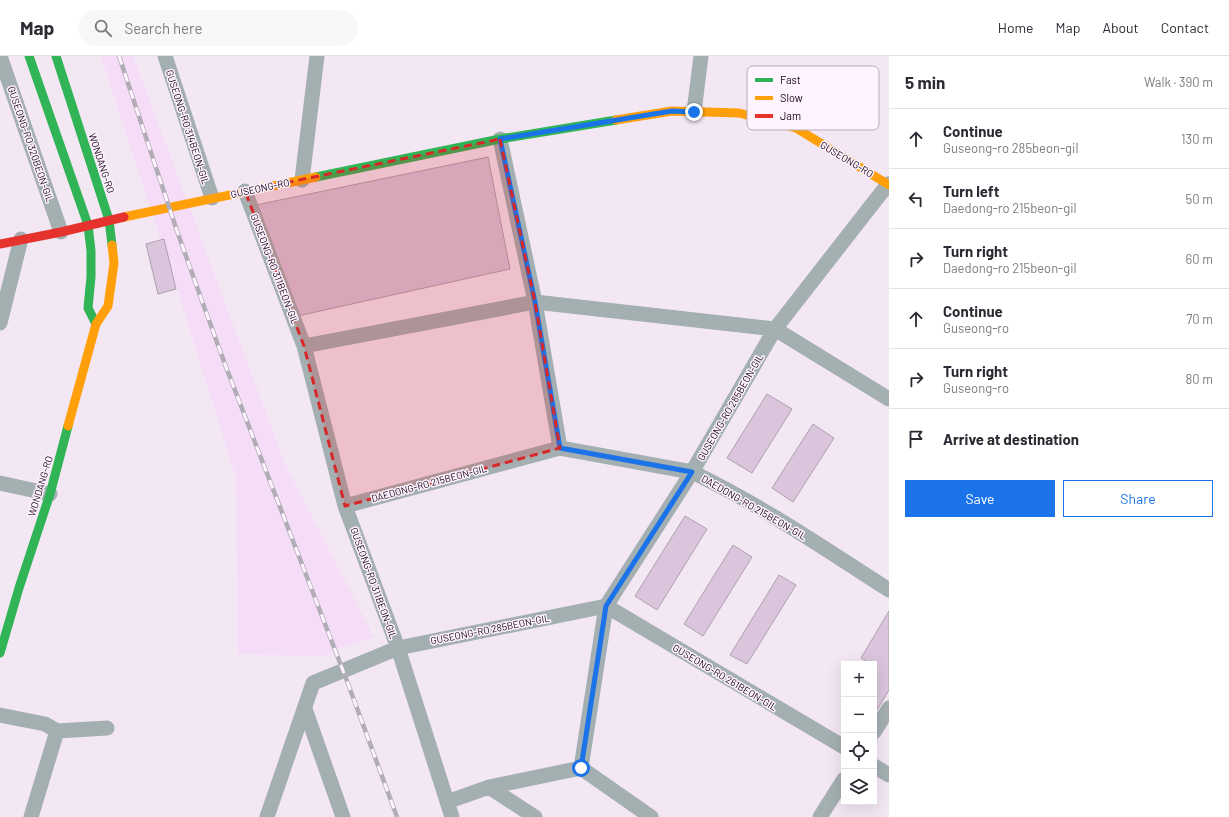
<!DOCTYPE html>
<meta charset="utf-8">
<style>
:root{--surface:#fff;--page:#f7f7f7;--text:#2b2b33;--muted:#7c7c81;--line:#e1e1e2;--accent:#1a73e8}
body{margin:0;font-family:Barlow,sans-serif;background:var(--page);color:var(--text)}
.controls{position:absolute;right:12px;bottom:12px;display:grid;overflow:hidden;border-radius:0px;box-shadow:0 4px 16px #0002}
.controls button{width:36px;height:36px;display:grid;place-items:center;padding:0;border:0;border-bottom:1px solid var(--line);background:var(--surface);color:var(--text);font:20px sans-serif}
.stop{position:absolute;width:12px;height:12px;margin:-9px;border:3px solid #1a73e8;border-radius:50%;background:#fff}
.stop.end{background:#1a73e8;border-color:#fff;box-shadow:0 1px 4px #0008}
.list{margin:0;padding:0;list-style:none}
h2{display:flex;justify-content:space-between;align-items:center;height:52px;margin:0;padding:0 16px;font-size:17px}
h2 small{font-size:13px;font-weight:400;color:var(--muted)}
.list li{display:grid;grid-template-columns:26px 1fr auto;gap:12px;align-items:center;box-sizing:border-box;height:60px;padding:0 16px;border-top:1px solid var(--line)}
.list b{display:block;font-size:15px;white-space:nowrap}
.list p{margin:0;font-size:13px;white-space:nowrap;color:var(--muted)}
.list em{font-size:13px;font-style:normal;color:var(--muted)}
.actions{display:flex;gap:8px;padding:12px 16px}
.actions a{flex:1;padding:9px 0;border:1px solid var(--accent);border-radius:0px;text-align:center;font-size:14px;color:var(--accent)}
.actions .main{background:var(--accent);color:#fff}
.icon{flex:none;width:22px;height:22px;fill:none;stroke:currentColor;stroke-width:2;stroke-linecap:round;stroke-linejoin:round}
.map{position:relative;flex:none;width:889px;height:761px;overflow:hidden}
header{display:flex;align-items:center;gap:24px;box-sizing:border-box;height:56px;padding:0 20px;background:var(--surface);border-bottom:1px solid var(--line)}
header strong{font-size:19px}
nav{display:flex;gap:22px;margin-inline-start:auto;font-size:14px}
.search{width:280px;height:36px;background:var(--page);display:flex;align-items:center;gap:10px;box-sizing:border-box;padding:0 14px;border-radius:22px;color:var(--muted);font-size:15px}
main{display:flex}
aside{flex:1;background:var(--surface)}
.map>svg:first-child{display:block}
</style>
<header>
<strong>Map</strong>
<div class="search"><svg class="icon" aria-label="search" viewBox="0 0 24 24"><circle cx="10" cy="10" r="6"/><path d="M15 15l6 6"/></svg>Search here</div>
<nav><a>Home</a><a>Map</a><a>About</a><a>Contact</a></nav>
</header>
<main>
<div class="map">
<svg width="889" height="761" viewBox="0 0 889 761">
<rect width="100%" height="100%" fill="#f3e7f4"/>
<!-- built -->
<path fill="#f5dcf7" d="M101 0H133L285 408 374 581 322 600 238 598 236 422 185 258Z"/>
<!-- building -->
<path fill="#dac5dc" stroke="#aea0af" d="M488 101 510 213 293 261 251 150Z
M164 183 176 233 158 238 146 188Z
M767 338 792 353 752 417 727 402Z
M813 368 834 382 793 446 772 432Z
M685 460 707 473 657 554 635 540Z
M733 489 752 501 703 580 684 568Z
M779 519 796 529 747 608 730 599Z
M889 555V634L874 659V613L875 611 874 608H871L861 602Z"/>
<g fill="none" stroke-linecap="round" stroke-linejoin="round">
<!-- street -->
<path stroke="#a4afb2" stroke-width="15" d="M0 0 61 176
M165 0 212 142
M694 56 701 0
M500 83 535 246 560 392
M302 124 317 0
M245 135 304 290 345 450 398 592 452 761
M0 267 21 183
M304 290 535 246 775 273 889 343
M0 427 50 438
M345 450 560 392 692 416C761 449 825 493 889 534
M305 653 343 761
M0 659 45 668 57 675 107 672
M874 676 889 652
M874 710 889 719
M581 712 606 550 692 416 775 273 888 128
M581 712 651 761
M489 731 535 761
M447 746 489 731 581 712
M31 761 57 675
M267 761 313 627 398 592 606 550 844 691
M820 761 844 723"/>
<!-- fast -->
<path stroke="#30b455" stroke-width="9" d="M29 0 88 169 91 195V221L88 252 96 268
M56 0 109 164 112 189
M316 121 500 83 616 64
M0 597 19 532 50 438 68 370"/>
<!-- slow -->
<path stroke="#ff9f0a" stroke-width="9" d="M616 64 672 55 739 57 796 72 889 129
M124 161 316 121
M68 370 96 268 108 250 114 207 112 189"/>
<!-- jam -->
<path stroke="#e5322d" stroke-width="9" d="M0 188 61 176 124 161"/>
<defs>
<path id="rail" d="M119 0 177 175 202 245 226 311 347 625 397 761"/>
</defs>
<!-- rail casing -->
<use href="#rail" stroke="#b0adb4" stroke-width="4.5"/>
<!-- rail -->
<use href="#rail" stroke="#fef3ff" stroke-width="3" stroke-dasharray="9" stroke-linecap="butt"/>
</g>
<g fill="none" stroke-linecap="round" stroke-linejoin="round">
<!-- route -->
<path stroke="#1a73e8" stroke-width="5" d="M581 712 606 550 692 416 560 392 535 246 500 83 672 55 694 56"/>
</g>
<!-- marked area -->
<path fill="#d62828" fill-opacity="0.2" stroke="#d62828" stroke-width="3" stroke-dasharray="8 5" stroke-linejoin="round" d="M500 83 535 246 560 392 345 450 304 290 245 135Z"/>
<g text-anchor="middle" stroke-width="3" stroke-linejoin="round" paint-order="stroke">
<!-- street labels -->
<g font-size="10" fill="#18061a" stroke="#fef3ff">
<text transform="translate(188 71) rotate(72)" y="4">GUSEONG-RO 314BEON-GIL</text>
<text transform="translate(31 88) rotate(71)" y="4">GUSEONG-RO 320BEON-GIL</text>
<text transform="translate(847 103) rotate(31)" y="4">GUSEONG-RO</text>
<text transform="translate(102 107) rotate(72)" y="4">WONDANG-RO</text>
<text transform="translate(260 132) rotate(-12)" y="4">GUSEONG-RO</text>
<text transform="translate(275 213) rotate(69)" y="4">GUSEONG-RO 311BEON-GIL</text>
<text transform="translate(730 351) rotate(-60)" y="4">GUSEONG-RO 285BEON-GIL</text>
<text transform="translate(429 427) rotate(-15)" y="4">DAEDONG-RO 215BEON-GIL</text>
<text transform="translate(40 430) rotate(-73)" y="4">WONDANG-RO</text>
<text transform="translate(754 451) rotate(30)" y="4">DAEDONG-RO 215BEON-GIL</text>
<text transform="translate(374 527) rotate(70)" y="4">GUSEONG-RO 311BEON-GIL</text>
<text transform="translate(490 573) rotate(-11)" y="4">GUSEONG-RO 285BEON-GIL</text>
<text transform="translate(725 621) rotate(31)" y="4">GUSEONG-RO 261BEON-GIL</text>
</g>
</g>
<!-- legend -->
<rect x="747" y="10" width="132" height="64" rx="6" fill="#fef3ff" stroke="#b9acba" stroke-width="1"/>
<rect x="755" y="22" width="18" height="4" fill="#30b455"/>
<rect x="755" y="40" width="18" height="4" fill="#ff9f0a"/>
<rect x="755" y="58" width="18" height="4" fill="#e5322d"/>
<g font-size="11" fill="#18061a">
<text x="780" y="28">Fast</text>
<text x="780" y="46">Slow</text>
<text x="780" y="64">Jam</text>
</g>
</svg>
<div class="controls">
<button>+</button>
<button>−</button>
<button><svg class="icon" aria-label="locate" viewBox="0 0 24 24"><circle cx="12" cy="12" r="6"/><path d="M12 2v4M12 18v4M2 12h4M18 12h4"/></svg></button>
<button><svg class="icon" aria-label="layers" viewBox="0 0 24 24"><path d="M12 4l9 5-9 5-9-5zM3 14l9 5 9-5"/></svg></button>
</div>
<div class="stop" style="left:581px;top:712px"></div>
<div class="stop end" style="left:694px;top:56px"></div>
</div>
<aside>
<h2>5 min<small>Walk · 390 m</small></h2>
<ul class="list">
<li><svg class="icon" aria-label="ahead" viewBox="0 0 24 24"><path d="M12 20V5M6 11l6-6 6 6"/></svg><div><b>Continue</b><p>Guseong-ro 285beon-gil</p></div><em>130 m</em></li>
<li><svg class="icon" aria-label="left" viewBox="0 0 24 24"><path d="M17 20v-9H6M10 6l-5 5 5 5"/></svg><div><b>Turn left</b><p>Daedong-ro 215beon-gil</p></div><em>50 m</em></li>
<li><svg class="icon" aria-label="right" viewBox="0 0 24 24"><path d="M7 20v-9h11M14 6l5 5-5 5"/></svg><div><b>Turn right</b><p>Daedong-ro 215beon-gil</p></div><em>60 m</em></li>
<li><svg class="icon" aria-label="ahead" viewBox="0 0 24 24"><path d="M12 20V5M6 11l6-6 6 6"/></svg><div><b>Continue</b><p>Guseong-ro</p></div><em>70 m</em></li>
<li><svg class="icon" aria-label="right" viewBox="0 0 24 24"><path d="M7 20v-9h11M14 6l5 5-5 5"/></svg><div><b>Turn right</b><p>Guseong-ro</p></div><em>80 m</em></li>
<li><svg class="icon" aria-label="arrive" viewBox="0 0 24 24"><path d="M6 21V4h12l-3 4 3 4H6"/></svg><div><b>Arrive at destination</b></div></li>
</ul>
<div class="actions"><a class="main">Save</a><a>Share</a></div>
</aside>
</main>
